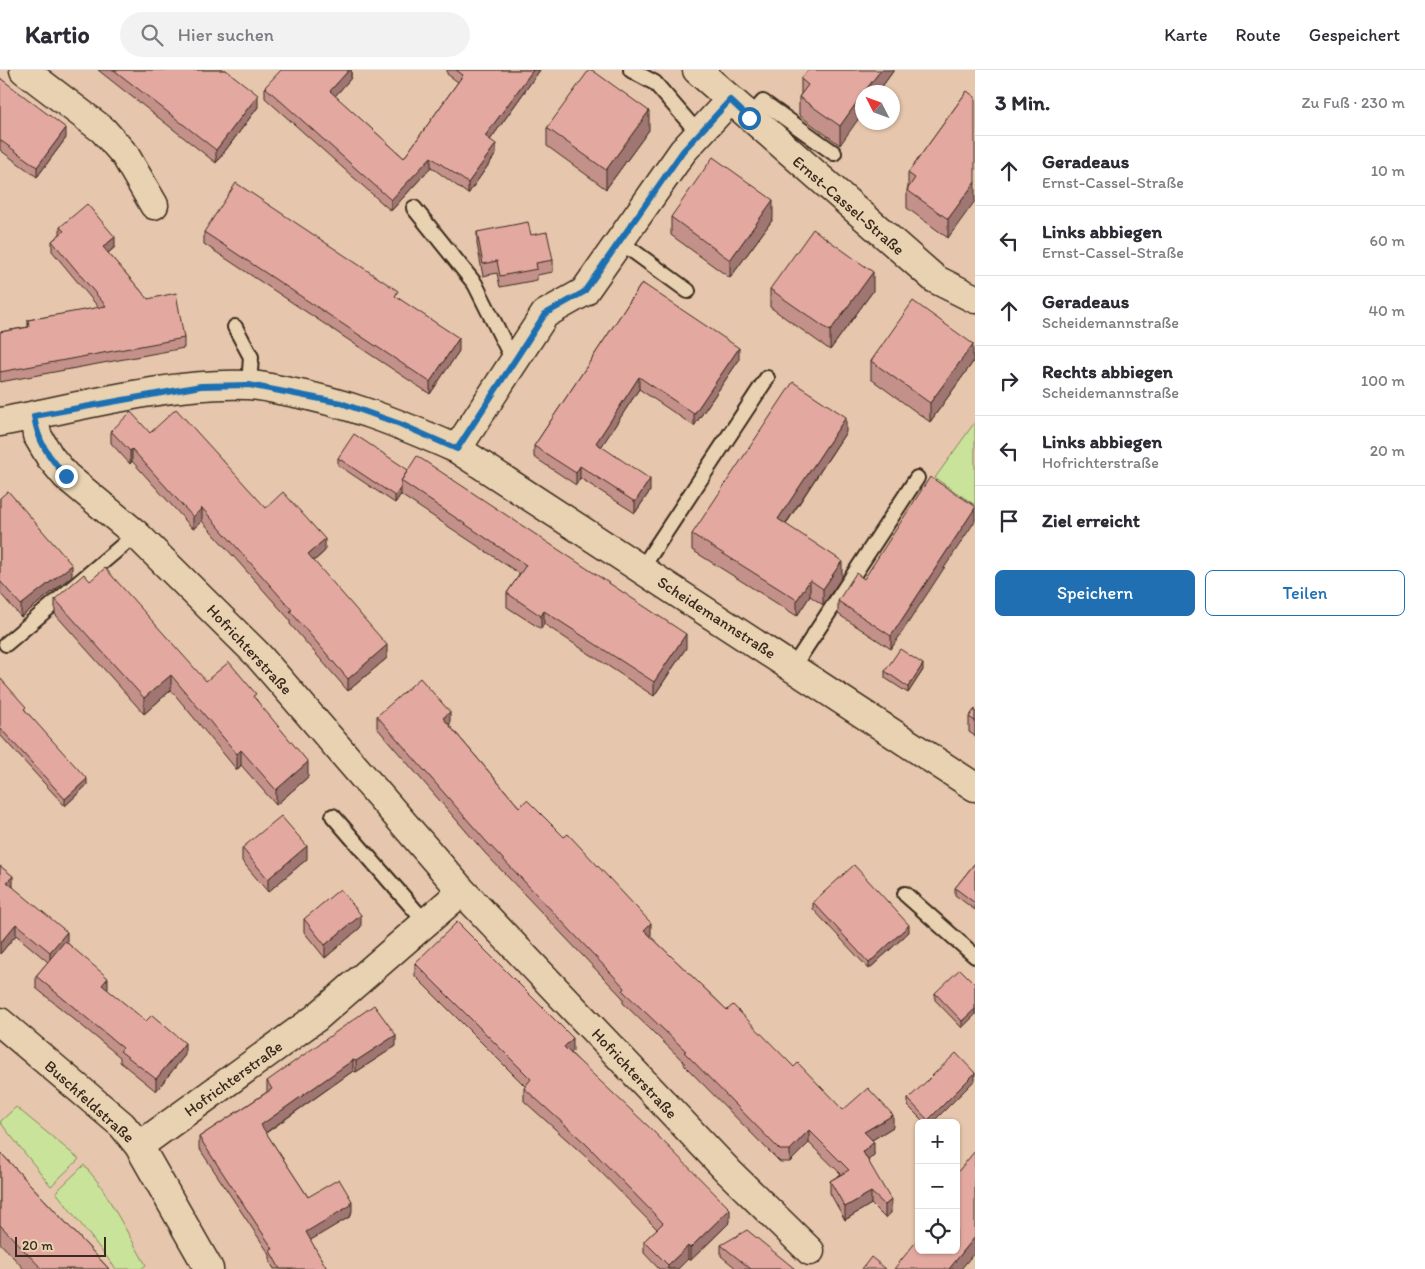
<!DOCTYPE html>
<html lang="de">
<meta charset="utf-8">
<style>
:root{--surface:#fff;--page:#f2f2f3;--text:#2b2b33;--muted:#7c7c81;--line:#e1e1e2;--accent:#1f6fb2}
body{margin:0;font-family:Itim,sans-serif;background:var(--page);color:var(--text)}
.controls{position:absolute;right:15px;bottom:15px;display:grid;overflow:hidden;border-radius:8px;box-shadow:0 1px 4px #0004}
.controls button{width:45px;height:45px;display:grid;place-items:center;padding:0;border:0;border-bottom:1px solid var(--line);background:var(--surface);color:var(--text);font:25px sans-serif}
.compass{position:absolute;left:855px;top:15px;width:45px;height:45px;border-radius:50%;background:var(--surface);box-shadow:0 1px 4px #0004;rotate:312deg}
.scale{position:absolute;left:15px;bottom:12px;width:91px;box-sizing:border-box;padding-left:5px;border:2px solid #3b2a1e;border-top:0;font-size:14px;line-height:18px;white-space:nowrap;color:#3b2a1e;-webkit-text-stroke:4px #e8d2b1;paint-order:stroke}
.stop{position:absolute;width:15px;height:15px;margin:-11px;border:4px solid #1f6fb2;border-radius:50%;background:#fff}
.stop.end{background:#1f6fb2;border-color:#fff;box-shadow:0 1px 5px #0008}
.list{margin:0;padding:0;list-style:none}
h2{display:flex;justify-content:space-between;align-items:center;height:65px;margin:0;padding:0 20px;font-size:21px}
h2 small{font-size:16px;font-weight:400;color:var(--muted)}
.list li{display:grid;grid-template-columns:32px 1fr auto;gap:15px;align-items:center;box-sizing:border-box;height:70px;padding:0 20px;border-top:1px solid var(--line)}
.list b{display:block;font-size:19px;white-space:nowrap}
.list p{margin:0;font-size:16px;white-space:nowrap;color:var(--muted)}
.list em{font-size:16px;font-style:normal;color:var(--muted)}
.actions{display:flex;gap:10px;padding:15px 20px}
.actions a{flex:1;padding:11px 0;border:1px solid var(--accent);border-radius:8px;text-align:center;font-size:18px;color:var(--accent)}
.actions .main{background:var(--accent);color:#fff}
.icon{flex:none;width:28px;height:28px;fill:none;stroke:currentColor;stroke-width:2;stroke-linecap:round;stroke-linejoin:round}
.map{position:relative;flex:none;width:975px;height:1199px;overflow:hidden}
header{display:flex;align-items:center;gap:30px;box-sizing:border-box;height:70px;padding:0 25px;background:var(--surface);border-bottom:1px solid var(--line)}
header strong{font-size:24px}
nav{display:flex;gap:28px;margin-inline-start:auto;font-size:18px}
.search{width:350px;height:45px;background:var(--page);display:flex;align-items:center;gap:12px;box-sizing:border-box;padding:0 18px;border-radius:28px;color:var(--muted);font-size:19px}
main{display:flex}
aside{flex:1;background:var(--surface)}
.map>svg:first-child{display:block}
</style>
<header>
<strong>Kartio</strong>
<div class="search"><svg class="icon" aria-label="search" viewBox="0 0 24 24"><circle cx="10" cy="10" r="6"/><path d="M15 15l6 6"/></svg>Hier suchen</div>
<nav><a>Karte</a><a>Route</a><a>Gespeichert</a></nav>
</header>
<main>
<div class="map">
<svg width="975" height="1199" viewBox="0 0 975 1199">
<rect width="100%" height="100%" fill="#e6c6ac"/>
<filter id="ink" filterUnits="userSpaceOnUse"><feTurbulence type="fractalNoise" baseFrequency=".02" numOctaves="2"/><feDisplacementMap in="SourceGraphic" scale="10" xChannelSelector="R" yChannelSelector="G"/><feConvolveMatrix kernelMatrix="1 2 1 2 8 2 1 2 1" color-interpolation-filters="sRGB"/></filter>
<g filter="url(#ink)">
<!-- green -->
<path fill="#c9e39a" stroke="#82865c" d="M975 352V435L935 408Z
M16 1037 79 1089 51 1116 0 1052Z
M84 1095 101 1116 146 1195 141 1199H116L56 1122Z"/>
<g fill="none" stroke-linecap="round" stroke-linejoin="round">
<defs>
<path id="service" d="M631 0 655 13 698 63
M749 48 763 32 834 83
M414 138 475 214 514 292
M618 170 688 221
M235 257 251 287 249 315
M642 498 767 308
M6 574 136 464
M793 597 917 408
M333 746 426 853
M905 824 975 886"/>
<path id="minor" d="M24 0 103 60 125 85 154 135
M697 0 935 209 975 229
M34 346 37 365 50 387 66 406 136 464 257 584 462 821 729 1102 810 1181
M0 352C79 337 168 312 247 315 260 315 273 319 285 321 346 332 401 354 457 379L975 717
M457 379 545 244 584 222 683 81 730 30
M0 952 122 1055 139 1076 209 1199
M139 1076 316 948 462 821"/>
</defs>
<!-- service casing -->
<use href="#service" stroke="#3b2a1e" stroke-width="18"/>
<!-- minor casing -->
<use href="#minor" stroke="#3b2a1e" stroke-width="31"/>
<!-- service -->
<use href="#service" stroke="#e8d2b1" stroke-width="14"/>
<!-- minor -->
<use href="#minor" stroke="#e8d2b1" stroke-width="28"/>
</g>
<!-- wall -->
<path fill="#c3918a" stroke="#3b2a1e" d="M98 0H226L258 37 216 93Z
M351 0V8L335 26 404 88 458 12 447 4V0H540L490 70 496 84 468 124 431 97 391 141 265 28V17Z
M894 0 878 22H862L840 75 799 45V27L801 24V9Z
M0 8 66 68 37 107 0 80Z
M967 21 948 168 907 138V120L908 117V103Z
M547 58 649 60 606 119 547 76Z
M671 147 773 149 730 208 671 165Z
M60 157 115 177 108 183 148 229 184 268V278L0 312V262L28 257V250L99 238 52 181V171L60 164Z
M204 162 398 228 459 281 430 324 204 174Z
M477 162 531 165 553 190V202L537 205V210L500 217 497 203 483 206 477 174Z
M642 213 739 290 694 356 639 319 601 377 650 421 635 443 580 408 576 415 534 387V376Z
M770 219 873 221 830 280 770 237Z
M871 291 973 292 930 352 871 309Z
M111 361 150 363 266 438 325 481 314 491 387 588 348 621 290 554V550L202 451 193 459 132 391 130 394 111 373Z
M846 362 786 454 842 507 823 535 810 526 797 546 692 480V464Z
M338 388 408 400 686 578 654 626 544 554 541 559 507 537V523L520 504 401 425V424L395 433 338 395Z
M0 428 72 506 21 547 0 523Z
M975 436 891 579 838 544V531L864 509Z
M55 529 206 611 256 629 308 707 276 735 241 695 237 700 171 620 144 644 55 544Z
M923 600 908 623 885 608V601Z
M0 608 26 641 87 715 65 736 1 666Z
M975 639V666L969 662V647Z
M377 646 450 655H449L519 737 651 866H650L727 940 843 1040 893 1057 872 1070 874 1085 868 1090 891 1143 885 1148 871 1134 845 1150 830 1123V1111L841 1104 809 1073 790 1092H780L684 995V992L623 933V928L485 783 377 658Z
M242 778 307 789 268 822 242 791Z
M975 793V840L955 825V818Z
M0 796 13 817 67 872 107 920 185 985 156 1021 120 992V987L36 918V906L48 892 16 865 0 884Z
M813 832 909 862 869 899 813 839Z
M304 849 361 857 325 888 304 862Z
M415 893 573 981 571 983 730 1152 690 1191 688 1189 678 1199H659L644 1183V1171L657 1159 586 1087 524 1031V1018L526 1017 415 906Z
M975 914V945L962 958 935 930V923Z
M396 976 356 1002 353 1001 266 1063 308 1127 352 1142 351 1143V1146L310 1170 327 1199H274L270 1192V1185L199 1078V1067L267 1022V1011Z
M975 1010 932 1053H925L908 1036V1029Z
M0 1082 109 1199H24L0 1173Z
M721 1175 795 1199H737L721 1186Z"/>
<!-- shaded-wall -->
<path fill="#9f7671" stroke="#3b2a1e" d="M349 0H351V8L330 32V21Z
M533 0H540L485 77V66Z
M881 0H894L878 22H864Z
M258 25V37L216 93V80Z
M862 25V44L840 75V56Z
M649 41V60L606 119V100Z
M66 58V68L37 107V97Z
M496 74V84L468 124V113Z
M431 87V97L391 141V130Z
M975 112V131L948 168V149Z
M773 130V149L730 208V190Z
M115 167V177L103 187V177Z
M873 202V221L830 280V261Z
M459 268V281L430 324V312Z
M973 274V292L930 352V333Z
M739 278V290L694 356V344Z
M639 307V319L596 385V373Z
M846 347V362L778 465V449Z
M132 379V391L130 394V381Z
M580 396V408L576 415V403Z
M650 409V421L635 443V432Z
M401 417V424L395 433V426Z
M202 438V451L193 459V447Z
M975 438V451L891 579V566Z
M325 469V481L308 496V484Z
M842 491V507L823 535V519Z
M72 495V506L21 547V535Z
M810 510V526L797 546V530Z
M544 541V554L541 559V546Z
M686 564V578L654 626V612Z
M387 575V588L348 621V609Z
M923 594V600L908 623V617Z
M171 605V620L144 644V628Z
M450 642V655L443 661V648Z
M241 680V695L237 700V684Z
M308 692V707L276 735V720Z
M87 709V715L65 736V729Z
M307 776V789L268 822V809Z
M13 806V817L7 812Z
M361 845V857L325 888V875Z
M651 853V866L644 872V860Z
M16 854V865L0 884V873Z
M909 855V862L869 899V893Z
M67 862V873L50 893V882Z
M108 908V919L102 927V915Z
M975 939V945L962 958V951Z
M396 965V976L356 1002V991Z
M573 968V981L564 990V977Z
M185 973V985L156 1021V1009Z
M353 990V1001L261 1066V1055Z
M975 1003V1010L932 1053H928V1050Z
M893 1045V1057L864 1075V1062Z
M809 1060V1073L790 1092V1080Z
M874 1072V1085L863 1095V1082Z
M871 1122V1134L845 1150V1137Z
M891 1130V1143L885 1148V1135Z
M352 1131V1142L351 1143V1146L306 1173V1162Z
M730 1139V1152L690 1191V1178Z
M975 1167V1182L961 1199H949Z
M688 1176V1189L678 1199H668V1195Z"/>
<!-- building -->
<path fill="#e3a9a1" stroke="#3b2a1e" d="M114 0H226L258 25 216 80Z
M281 0H349L330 21 404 88 463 5 456 0H533L485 66 496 74 468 113 431 87 391 130 265 17Z
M589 0H592L649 41 606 100 547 58Z
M808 0H881L864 22H862V25L840 56 799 27 808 15 801 9Z
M0 8 66 58 37 97 0 70Z
M967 21 975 27V112L948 149 907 120 915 108 908 103Z
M713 87 773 130 730 190 671 147Z
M236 113 398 221 395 226 459 268 430 312 204 162Z
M87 134 115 167 103 177 148 229 176 223 184 268 0 302V262L29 257 28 250 106 236 52 171 64 161 60 157Z
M528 152 531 165 547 162 553 190 536 193 537 199 500 206 497 191 483 194 477 162Z
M813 159 873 202 830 261 770 219Z
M642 213 739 278 694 344 639 307 596 373 650 409 635 432 580 396 576 403 534 376Z
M913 231 973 274 930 333 871 291Z
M793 312 846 347 778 449 842 491 823 519 810 510 797 530 692 464Z
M176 339 266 438 283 422 325 469 308 484 387 575 348 609 290 541 292 540 202 438 193 447 132 379 130 381 111 361 131 342 150 363Z
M354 364 408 400 401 411V417L395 426 338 388Z
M417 386 686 564 654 612 544 541 541 546 507 523 526 495 401 411Z
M930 407 975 436V438L891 566 838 531 856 503 864 509Z
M8 421 72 495 21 535 0 511V428Z
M105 498 206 611 229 592 256 624 253 626 308 692 276 720 241 680 237 684 171 605 144 628 55 529 84 504 90 511Z
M900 579 923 594 908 617 885 601Z
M0 608 26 637 24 639 87 709 65 729 1 659 0 660Z
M420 608 450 642 443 648 519 737 527 730 564 767 568 764 651 853 644 860 727 940 733 935 794 997 798 993 843 1040 868 1018 893 1045 864 1062 874 1072 863 1082 891 1130 885 1135 871 1122 845 1137 830 1111 849 1100 809 1060 790 1080H780L684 982 686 981 623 921 625 918 485 770 377 646Z
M975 639V651L969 647Z
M281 746 307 776 268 809 242 778Z
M975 793V833L955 818Z
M854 795 909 855 869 893 813 832Z
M0 796 13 806 7 812 67 862 50 882 16 854 0 873Z
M340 819 361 845 325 875 304 849Z
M457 852 573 968 564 977 648 1056 730 1139 690 1178 688 1176 668 1195 644 1171 663 1153 586 1074 524 1018 531 1009 415 893Z
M65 871 108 908 102 915 146 951 152 945 185 973 156 1009 120 981 123 978 36 906Z
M960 899 975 914V939L962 951 935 923Z
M374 935 396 965 356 991 353 990 261 1055 308 1127 339 1109 352 1131 349 1133 351 1135 306 1162 327 1199H280L270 1181 273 1179 199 1067 272 1019 267 1011Z
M956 983 975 1003 928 1050 908 1029Z
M975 1081V1167L949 1199H894L919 1168V1180H956V1104Z
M0 1082 109 1199H42L0 1155Z
M747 1160 795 1199H751L721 1175Z
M871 1187 886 1199H862Z"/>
</g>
<g fill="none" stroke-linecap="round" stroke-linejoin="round" filter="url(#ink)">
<!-- route -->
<path stroke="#1f6fb2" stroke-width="6" d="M66 406C48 386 38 372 34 346L201 316 249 315 341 333 400 354 457 379 545 244 584 222 683 81 730 30 749 48"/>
</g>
<g text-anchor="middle" stroke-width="5" stroke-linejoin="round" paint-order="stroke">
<!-- street labels -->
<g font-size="16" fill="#3b2a1e" stroke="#e8d2b1">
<text transform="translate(849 135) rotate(41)" y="6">Ernst-Cassel-Straße</text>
<text transform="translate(717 547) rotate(33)" y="6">Scheidemannstraße</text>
<text transform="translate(250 579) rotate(47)" y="6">Hofrichterstraße</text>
<text transform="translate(635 1003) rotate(47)" y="6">Hofrichterstraße</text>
<text transform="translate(233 1008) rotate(-36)" y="6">Hofrichterstraße</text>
<text transform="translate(90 1031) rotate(42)" y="6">Buschfeldstraße</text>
</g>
</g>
</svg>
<div class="controls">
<button>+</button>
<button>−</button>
<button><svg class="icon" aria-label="locate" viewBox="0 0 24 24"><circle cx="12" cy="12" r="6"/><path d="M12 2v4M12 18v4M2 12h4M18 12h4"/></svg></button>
</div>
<svg class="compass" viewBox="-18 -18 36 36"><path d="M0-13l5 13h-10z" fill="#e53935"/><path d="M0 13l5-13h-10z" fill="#7c7c81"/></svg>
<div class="scale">20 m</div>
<div class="stop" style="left:749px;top:48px"></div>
<div class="stop end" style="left:66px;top:406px"></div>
</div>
<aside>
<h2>3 Min.<small>Zu Fuß · 230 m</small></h2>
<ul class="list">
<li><svg class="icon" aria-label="ahead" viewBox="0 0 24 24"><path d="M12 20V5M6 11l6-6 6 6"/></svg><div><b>Geradeaus</b><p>Ernst-Cassel-Straße</p></div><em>10 m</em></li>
<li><svg class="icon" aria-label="left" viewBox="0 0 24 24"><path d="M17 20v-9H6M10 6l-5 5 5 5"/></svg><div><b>Links abbiegen</b><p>Ernst-Cassel-Straße</p></div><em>60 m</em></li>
<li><svg class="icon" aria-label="ahead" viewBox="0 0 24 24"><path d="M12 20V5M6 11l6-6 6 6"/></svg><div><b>Geradeaus</b><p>Scheidemannstraße</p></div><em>40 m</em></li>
<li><svg class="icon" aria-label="right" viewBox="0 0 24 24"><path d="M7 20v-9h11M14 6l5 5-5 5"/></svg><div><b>Rechts abbiegen</b><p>Scheidemannstraße</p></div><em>100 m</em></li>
<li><svg class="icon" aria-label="left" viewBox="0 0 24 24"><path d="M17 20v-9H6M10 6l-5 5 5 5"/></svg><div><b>Links abbiegen</b><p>Hofrichterstraße</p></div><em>20 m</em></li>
<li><svg class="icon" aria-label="arrive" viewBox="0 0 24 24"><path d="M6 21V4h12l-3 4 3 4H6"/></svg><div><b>Ziel erreicht</b></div></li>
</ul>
<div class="actions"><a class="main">Speichern</a><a>Teilen</a></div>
</aside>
</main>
